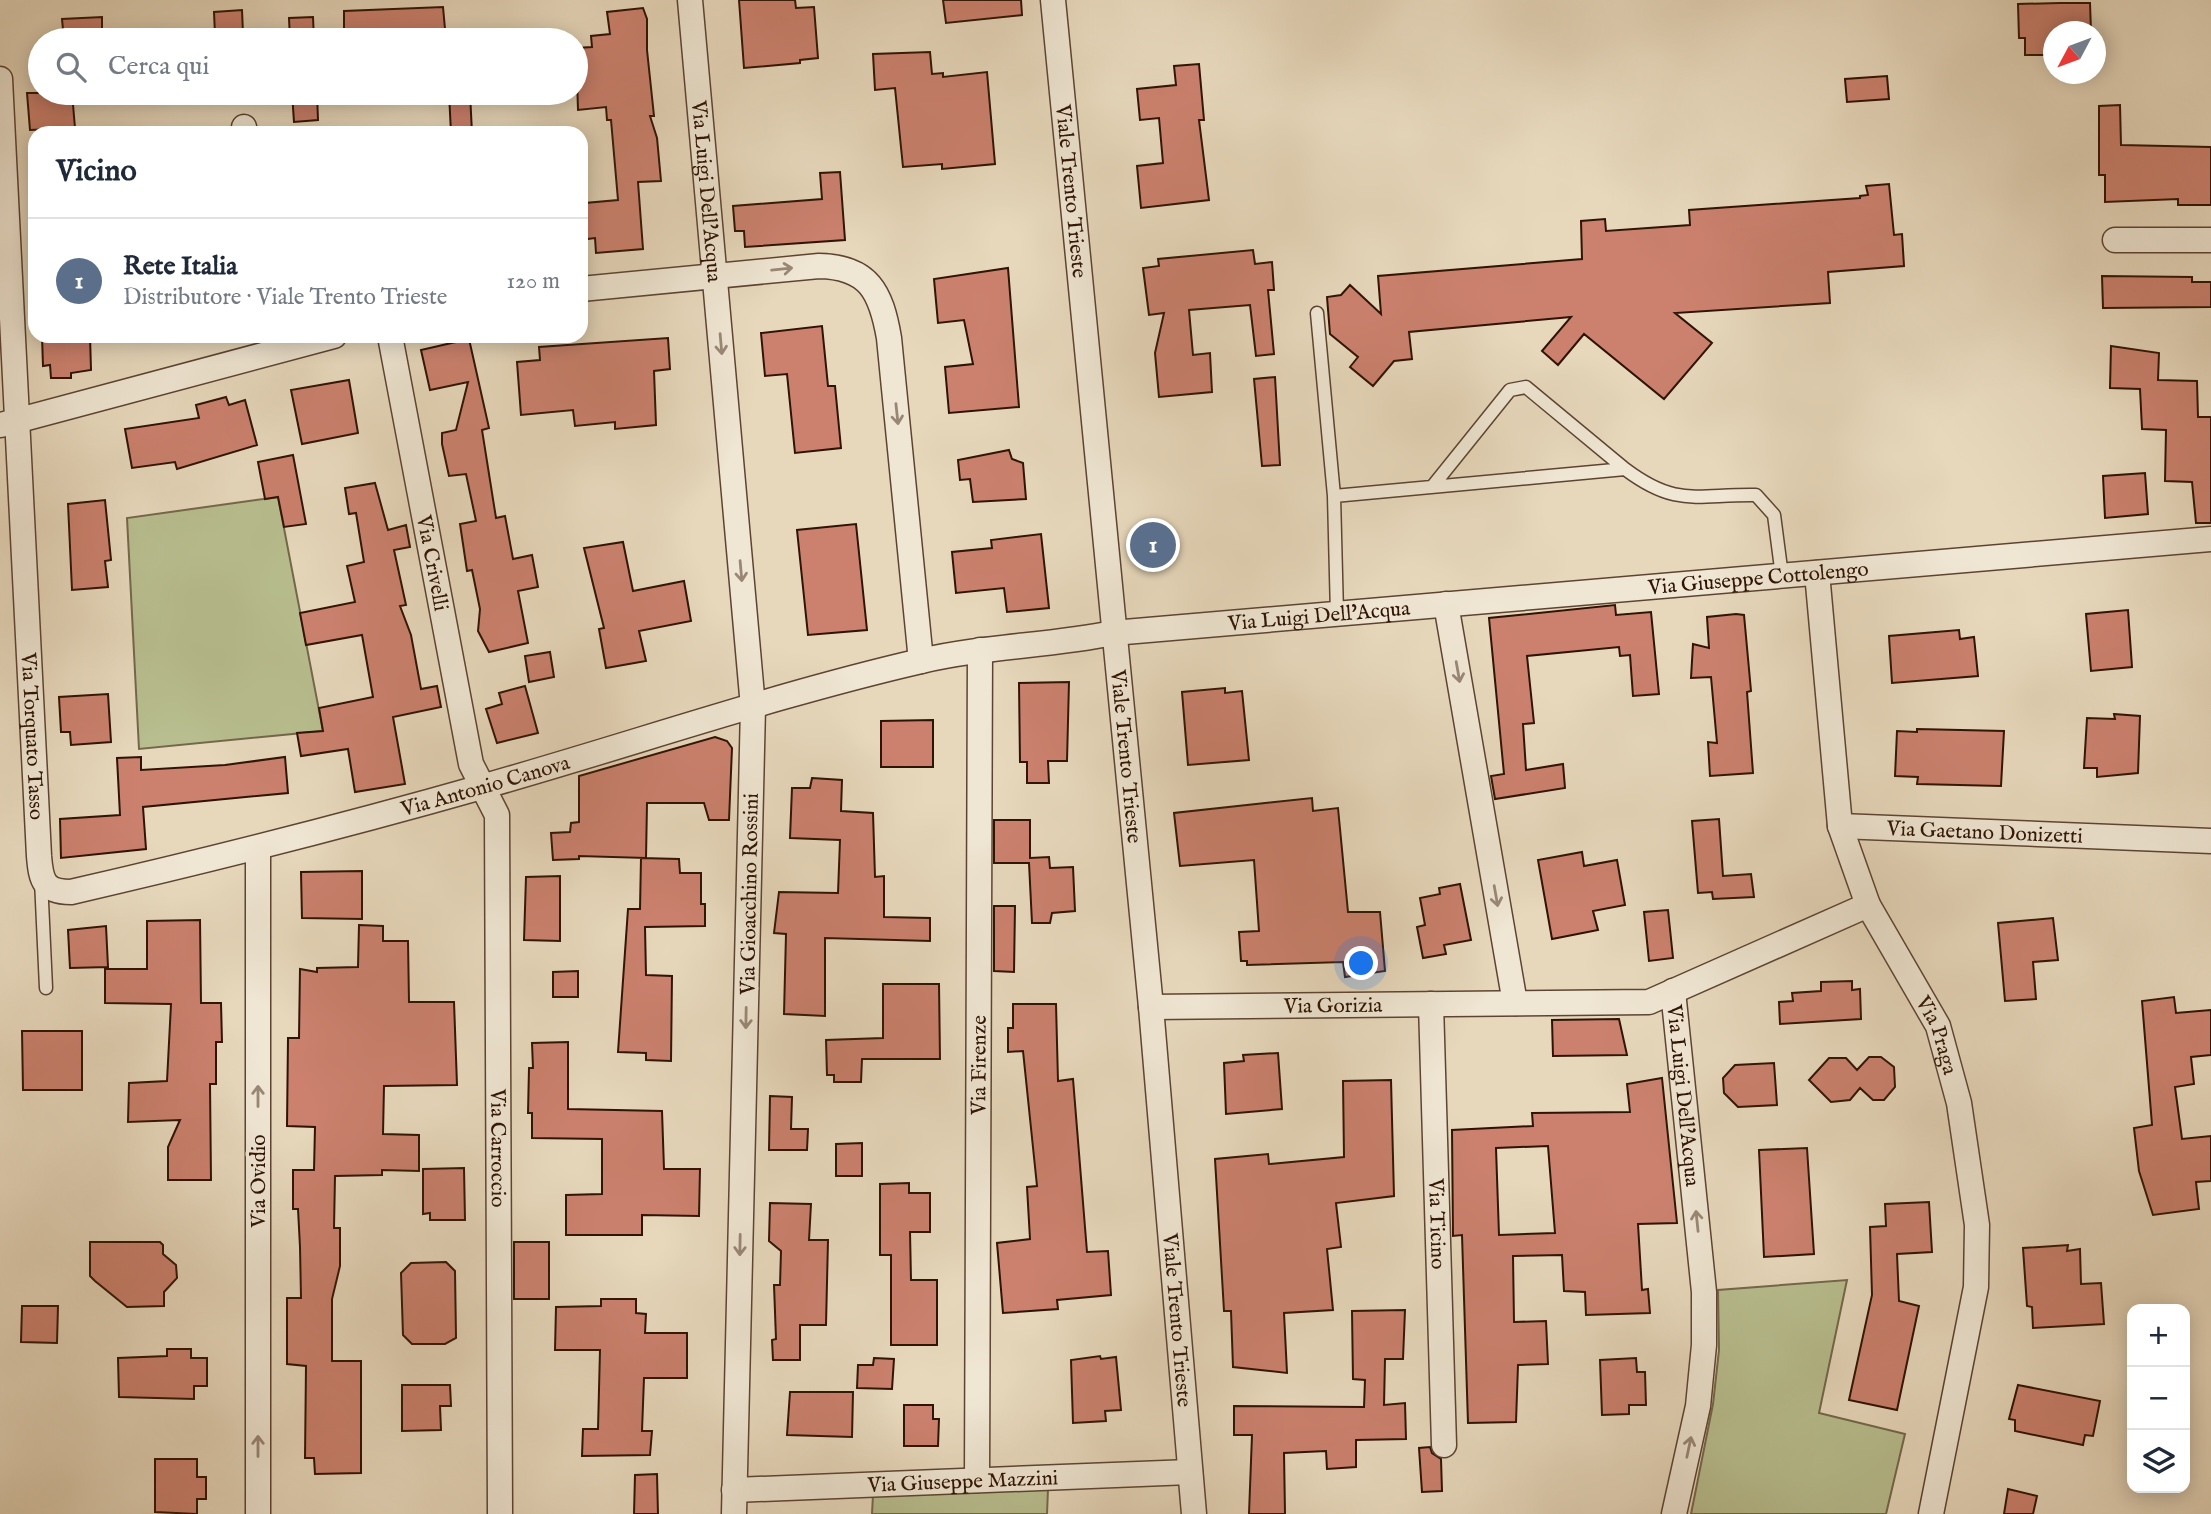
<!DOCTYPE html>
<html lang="it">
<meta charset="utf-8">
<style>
:root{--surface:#fff;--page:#f2f2f3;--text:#1f2937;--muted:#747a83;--line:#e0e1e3;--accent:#0b8043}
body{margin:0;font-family:"IM FELL English",serif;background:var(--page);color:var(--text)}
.controls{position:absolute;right:21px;bottom:21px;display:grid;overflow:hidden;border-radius:14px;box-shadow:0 4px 18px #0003}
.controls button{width:63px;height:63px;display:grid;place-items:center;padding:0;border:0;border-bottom:2px solid var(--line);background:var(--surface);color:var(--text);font:35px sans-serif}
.compass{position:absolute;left:2043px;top:21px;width:63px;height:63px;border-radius:50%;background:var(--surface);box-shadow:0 4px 18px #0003;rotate:229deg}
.you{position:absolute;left:1362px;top:964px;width:24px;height:24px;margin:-18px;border:5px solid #fff;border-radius:50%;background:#1a73e8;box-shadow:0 0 0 10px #1a73e833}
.badge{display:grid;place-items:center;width:46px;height:46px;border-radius:50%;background:var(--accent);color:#fff;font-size:23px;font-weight:700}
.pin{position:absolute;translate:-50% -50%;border:4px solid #fff;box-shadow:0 2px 7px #0006}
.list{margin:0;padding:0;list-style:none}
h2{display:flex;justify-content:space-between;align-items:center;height:91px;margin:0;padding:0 28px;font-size:30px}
h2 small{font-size:23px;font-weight:400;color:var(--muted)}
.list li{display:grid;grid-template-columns:46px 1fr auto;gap:21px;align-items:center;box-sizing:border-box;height:126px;padding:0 28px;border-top:2px solid var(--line)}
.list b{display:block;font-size:26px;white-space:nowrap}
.list p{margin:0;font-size:23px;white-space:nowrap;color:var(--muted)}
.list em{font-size:23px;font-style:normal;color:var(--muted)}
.icon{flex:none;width:38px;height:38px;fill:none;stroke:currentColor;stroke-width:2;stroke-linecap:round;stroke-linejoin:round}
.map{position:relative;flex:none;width:2211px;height:1514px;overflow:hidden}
.search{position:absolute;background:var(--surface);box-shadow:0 4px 18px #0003;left:28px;top:28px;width:560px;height:77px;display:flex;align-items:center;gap:18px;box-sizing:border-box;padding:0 24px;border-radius:38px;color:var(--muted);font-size:26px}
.panel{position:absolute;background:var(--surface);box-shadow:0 4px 18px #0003;left:28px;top:126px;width:560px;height:217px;border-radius:21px}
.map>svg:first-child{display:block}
</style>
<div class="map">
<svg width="2211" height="1514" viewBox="0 0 2211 1514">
<rect width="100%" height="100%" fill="#e7d8bc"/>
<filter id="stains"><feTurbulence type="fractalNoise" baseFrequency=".00286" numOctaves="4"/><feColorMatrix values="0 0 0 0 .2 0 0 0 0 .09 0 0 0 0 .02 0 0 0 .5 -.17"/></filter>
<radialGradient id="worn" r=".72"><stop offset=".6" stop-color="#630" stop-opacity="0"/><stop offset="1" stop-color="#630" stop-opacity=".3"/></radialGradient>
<!-- green -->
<path fill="#b8be8f" stroke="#74684a" stroke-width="2" d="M278 497 323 731 139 749 127 518Z
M1847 1280 1819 1413 1905 1434 1886 1514H1691L1713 1404 1719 1350 1718 1290Z
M1048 1489 1047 1514H872L873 1495Z"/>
<!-- building -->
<path fill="#cb816e" stroke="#2f1304" stroke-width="2" fill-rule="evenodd" d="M739 0H795L796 8 814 7 818 58 800 60V63L744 68Z
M943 0H1021L1022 15 946 23Z
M2060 3H2090L2091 32H2054V55H2025V38H2019L2018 4Z
M443 7 445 29 344 34V11Z
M643 8 647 19V50L654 116H650L657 138 661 181 638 182 643 249 596 253 595 238 587 239 585 203 618 200 611 120H607L606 107 578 110 576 48 592 47 591 36 610 34 607 12Z
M242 10 243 33 215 35 214 12Z
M102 17V40H64L62 19Z
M313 17 314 40H290L289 18Z
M930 52 932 74 943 73V77L987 72 995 164 942 169V164L903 167 895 88 875 90 873 54Z
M1199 64 1204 120H1199L1209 200 1141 208 1137 166 1163 163 1159 118 1140 120 1137 89 1176 85 1174 66Z
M1887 76 1889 99 1847 102 1845 79Z
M27 93H72L75 128 30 130Z
M292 93H317L318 120 294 122Z
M449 93H470L472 133H451Z
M2120 105 2121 145 2211 147V205H2178V199L2105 202V175H2099V106Z
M840 172 845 240 745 247 744 231H735L733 206 822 199 820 173Z
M1889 184 1894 235 1902 234 1904 266 1828 272 1830 303 1675 313 1712 343 1664 399 1584 334 1558 365 1542 351 1571 317 1409 332 1412 359 1394 361 1373 386 1350 367 1358 357 1330 334 1327 297 1341 295 1350 285 1381 314 1378 276 1582 259 1581 221 1605 219 1606 231 1690 225 1689 210 1860 198V196L1868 195 1866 186Z
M1253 250 1255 264 1272 262 1274 290H1268L1274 354 1256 356 1250 305 1189 310 1193 355 1210 353 1212 392 1159 397 1155 353 1164 313 1149 315 1143 268 1159 266 1158 259Z
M1008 268 1019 407 949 413 945 367 973 364 964 320 938 323 934 279Z
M2102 276 2192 277V282H2211V307L2103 308Z
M822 326 828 386H835L841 448 795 453 787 374 765 376 761 333Z
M42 336H90L91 370 71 373V378H51L50 365 43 366Z
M668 338 670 369 654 371 656 425 615 429V422L575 426 573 410 521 415 517 362 540 360 539 347Z
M469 339 489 428 482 430 496 518 505 516 513 559 532 555 538 587 518 591 528 643 489 652 478 631 480 609 472 570 467 571 460 524 476 521 466 474 449 476 442 444V433L456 430 468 382 430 390 421 350Z
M2111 346 2159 353 2158 380 2197 381 2198 417H2211V523H2196L2192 482 2165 481 2166 430 2142 429 2140 389 2110 388Z
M1275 377 1280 465 1262 466 1254 379Z
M349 380 358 433 302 444 291 390Z
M226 397 229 405 245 400 257 445 177 469 175 462 132 468 125 429 199 418 196 405Z
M1009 450 1012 459 1023 463 1026 499 973 502 970 479 960 480 958 460Z
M293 455 306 524 284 527 278 497 265 499 258 462Z
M2145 473 2148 514 2105 518 2103 476Z
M375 483 388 530 406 525 410 547 394 550 406 605 400 606 411 635 421 689 437 686 441 707 393 717 405 784 355 792 348 749 301 756 297 733 323 731 319 708 373 697 362 635 306 645 300 613 355 602 347 566 364 562 356 513 349 514 345 488Z
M105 500 111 560 105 561 108 587 72 590 68 504Z
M856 524 867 630 808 635 797 530Z
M1041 534 1049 608 1007 612 1004 588 956 593 952 552 992 548 991 540Z
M623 542 633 591 684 581 691 621 639 631 646 661 606 668 599 629 604 628 584 548Z
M1615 605 1616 615 1651 612 1659 694 1633 696 1630 655 1620 656 1619 647 1527 656 1534 723 1523 724 1526 770 1563 764 1565 788 1495 799 1491 776 1504 774 1489 618Z
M2128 610 2132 667 2091 671 2086 614Z
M1736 614 1744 615 1751 691 1747 692 1753 773 1710 776 1708 742 1717 743 1711 677 1691 678 1693 644 1709 648 1707 617Z
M1959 630 1960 639 1974 637 1978 676 1892 683 1889 636Z
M550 652 554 677 529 682 525 656Z
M1069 682 1067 761H1048L1049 783H1027V762H1020L1019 683Z
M525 686 538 733 497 743 486 709 502 704 499 693Z
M1225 688V693L1242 691 1249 760 1188 765 1182 692Z
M108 694 111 742 71 745 70 732H61L59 697Z
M2114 714 2140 716 2138 773 2097 777V768H2084L2087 718 2115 719Z
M933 720V767H881V721Z
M1917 729 2004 731 2001 786 1917 784 1918 777 1895 776 1897 731 1917 732Z
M715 737 727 741 732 748 729 820H709L704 803H647L646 858 579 856V859L553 860 551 833 570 832 571 823 579 822V776Z
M141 757V770L225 765 285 757 288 793 143 807 146 849 61 858 60 819 120 815 117 758Z
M812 778 842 780 841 811 873 813 875 877 884 876V917L930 918V941L825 938V1016L784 1014 786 934 774 933 779 892 838 893 840 840 790 838 792 788H810Z
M1312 798 1313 811 1338 808 1348 912H1380L1385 971 1345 977 1343 962 1247 965V961H1241L1239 932 1259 931 1254 860 1180 866 1174 813Z
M1719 819 1723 876 1751 874 1754 897 1713 899 1712 892 1698 893 1692 821Z
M994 820H1030V858L1049 857 1050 868 1073 867 1075 911 1052 913 1050 923H1032L1029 863H994Z
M1582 852 1584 866 1617 860 1625 905 1593 911 1598 930 1552 939 1538 860Z
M641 858 679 859 680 873H701V904H705V926L645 927 646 975 672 976 671 1061 646 1060V1053L618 1052 628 909H640Z
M362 871V919L302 918 301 872Z
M560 876V941L524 940 526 877Z
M1460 884 1471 940 1444 945 1446 954 1423 958 1417 927 1425 925 1420 898 1440 894 1439 888Z
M994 906H1015L1014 972 994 971Z
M1668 910 1673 958 1649 961 1644 912Z
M2053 918 2058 960 2033 962 2036 999 2005 1001 1998 923Z
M200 920 201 1003H221L222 1042H216V1084H210L211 1180H168V1147L180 1120 128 1122 129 1083 167 1081 171 1004 105 1003V969H147V921Z
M359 925 383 926V941H408L409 1002H454L457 1085 384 1086 383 1134 419 1135V1171L382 1170V1175L335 1176 334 1228H340V1266L332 1299V1361H361V1473L315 1474 314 1458H305L306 1366 287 1364V1298H301L300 1247 298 1209H293V1170H314L315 1127 287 1126 288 1038H299L300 969 317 972V968L358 967Z
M106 926 108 967 70 968 68 930Z
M578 971V997H553V972Z
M1852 981V990L1860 989 1861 1019 1780 1024 1779 1002 1793 1001 1792 993 1821 991V982Z
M883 984H939L940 1059H862L861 1082H834V1075H827L826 1040 883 1038Z
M2174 997 2176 1013 2211 1010V1055L2191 1057 2194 1084 2175 1087 2182 1139 2211 1136V1181L2196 1182 2199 1209 2153 1215 2139 1171 2134 1128 2152 1125 2142 1001Z
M1013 1004H1056L1058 1081 1073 1079 1087 1252 1108 1251 1111 1295 1057 1300 1058 1309 1003 1313 997 1243 1030 1239 1027 1187 1037 1186 1023 1051 1008 1052V1028H1013Z
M1619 1019 1627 1055 1553 1056 1552 1020Z
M22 1031H82V1090H23Z
M568 1042V1109L662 1111 664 1169H700L699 1216 642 1215V1235H566V1195L602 1194V1139L532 1138V1113H528L529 1068H533L532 1043Z
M1278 1053 1282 1109 1226 1114 1224 1063 1244 1061 1243 1055Z
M1869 1057H1881L1894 1067 1895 1087 1884 1100H1873L1860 1088 1850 1100 1831 1102 1809 1080 1829 1058H1846L1857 1070Z
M1774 1063 1777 1105 1738 1107 1724 1093 1723 1078 1735 1065Z
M1662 1078 1677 1223 1638 1224 1642 1290 1648 1289 1650 1313 1586 1315 1585 1292 1564 1291 1562 1255 1513 1256 1514 1322 1546 1321 1548 1364 1518 1365 1516 1422 1468 1423 1462 1235 1453 1236 1452 1130 1533 1126 1532 1113 1630 1112 1627 1084ZM1548 1146 1555 1233 1499 1235 1496 1148Z
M1391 1080 1394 1196 1336 1203 1341 1247 1327 1249 1333 1310 1284 1313 1287 1373 1233 1367 1231 1311H1224L1215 1159 1268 1154 1269 1164 1344 1157 1343 1081Z
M770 1096 792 1097 791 1129H808L807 1150H769Z
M862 1143V1176H836V1144Z
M1807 1148 1814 1254 1764 1257 1759 1150Z
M464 1168 465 1220H430V1213L423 1214V1169Z
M909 1183V1193H930V1232H910L911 1280H937V1345H891V1255H880V1184Z
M1929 1202 1932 1252 1897 1254 1899 1301 1919 1306 1897 1410 1849 1400 1872 1295 1870 1227 1886 1226 1885 1204Z
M770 1203 811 1204 809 1240H828L826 1325H800V1360H773L772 1340 776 1339 774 1285H780L781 1251 769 1241Z
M90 1242H160L163 1245V1254L176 1265 177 1278 164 1292V1306L127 1307 95 1281 90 1276Z
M514 1242H549V1299H514Z
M2068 1245 2067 1251 2080 1249 2081 1284 2101 1283 2104 1324 2033 1328 2032 1307 2027 1306 2023 1248Z
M446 1262 455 1271 456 1338 445 1344H412L403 1335 401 1273 411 1263Z
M601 1299H636V1313L646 1314 645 1333H687V1378H644L642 1431H652L650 1455 582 1456 583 1429H598L600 1350H555L556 1307 601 1306Z
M22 1306H58L57 1343 21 1342Z
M1405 1310 1403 1359H1385L1384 1405 1405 1403 1406 1439 1356 1440V1467L1327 1469 1326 1451 1284 1453 1285 1514H1249L1252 1435H1234V1406L1364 1407 1365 1380 1353 1379 1352 1311Z
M167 1349H191V1358H207V1386H194V1399L119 1397 118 1358 167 1356Z
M1100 1356 1101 1359 1116 1357 1121 1410 1105 1411 1106 1421 1073 1423 1071 1360Z
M874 1358 894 1359 892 1389 857 1388 858 1365H873Z
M1636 1358 1637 1372H1645L1646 1405H1629V1414L1602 1415 1600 1360Z
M402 1385H450L451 1406H440L441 1430 402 1431Z
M2018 1385 2100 1401 2093 1436 2085 1435 2083 1445 2015 1431V1420L2009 1419Z
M790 1392H853L852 1437 787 1435Z
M904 1405H933V1419H939L938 1446H904Z
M1430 1447 1432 1453 1441 1459 1442 1491 1422 1492 1419 1448Z
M155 1459H197V1477H206V1499H197V1514L155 1512Z
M657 1474 658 1514H634L635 1475Z
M2008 1489 2037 1496 2033 1514H2004Z"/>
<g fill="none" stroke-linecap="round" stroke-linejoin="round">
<defs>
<path id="lane" d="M1317 313 1334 496
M1432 487 1510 390 1526 387 1625 469
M1337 614 1334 496 1625 469C1677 508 1696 494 1756 495L1774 515 1782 576
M41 880 46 988"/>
<g id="street">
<path id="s1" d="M690 0 753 707 734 1514"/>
<path id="s2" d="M1053 0 1151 1007 1194 1514"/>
<path id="s3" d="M0 79 39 856C41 881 44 892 71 892 210 860 348 825 485 786 630 745 774 695 921 661 984 646 1050 646 1113 633L2211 539"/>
<path d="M244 127 245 133"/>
<path d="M2115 240H2211"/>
<path d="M581 289 819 266C869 267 881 292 889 338L921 661"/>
<path id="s4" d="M390 336 471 764 497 815 500 1514"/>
<path d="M1 425 334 336"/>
<path id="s5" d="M1817 573 1840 826 1868 905 1938 1026 1959 1103 1977 1225 1976 1287 1931 1514"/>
<path d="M1446 604 1515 1003"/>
<path id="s6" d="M1840 826 2211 841"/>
<path d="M258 849V1514"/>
<path id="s7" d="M1673 991 1704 1292V1345L1698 1406 1674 1514"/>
<path id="s8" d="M1431 1004 1444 1445"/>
<path id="s9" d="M1151 1007 1649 1002 1868 905"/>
<path id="s10" d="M977 1480 980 650"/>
<path id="s11" d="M734 1490 1190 1472"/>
</g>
</defs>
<!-- lane casing -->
<use href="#lane" stroke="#5d4432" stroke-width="15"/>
<!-- street casing -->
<use href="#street" stroke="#5d4432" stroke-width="27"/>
<!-- lane -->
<use href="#lane" stroke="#efe6d3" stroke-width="12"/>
<!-- street -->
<use href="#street" stroke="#efe6d3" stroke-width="24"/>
</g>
<!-- one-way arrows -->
<defs><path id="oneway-shaft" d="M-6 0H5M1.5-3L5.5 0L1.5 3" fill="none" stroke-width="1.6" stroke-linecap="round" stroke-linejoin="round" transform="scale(1.75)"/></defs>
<g stroke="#998776">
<use href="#oneway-shaft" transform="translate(782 269) rotate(-6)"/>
<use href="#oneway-shaft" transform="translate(721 344) rotate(85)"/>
<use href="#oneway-shaft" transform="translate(897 414) rotate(84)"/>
<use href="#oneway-shaft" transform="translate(741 571) rotate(85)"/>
<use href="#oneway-shaft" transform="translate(1458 672) rotate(80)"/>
<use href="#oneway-shaft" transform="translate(1496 896) rotate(80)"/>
<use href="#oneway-shaft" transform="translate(746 1018) rotate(91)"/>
<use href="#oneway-shaft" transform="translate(258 1096) rotate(-90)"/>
<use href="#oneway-shaft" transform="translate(1697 1221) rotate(-96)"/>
<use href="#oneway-shaft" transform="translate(740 1245) rotate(91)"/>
<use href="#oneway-shaft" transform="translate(258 1446) rotate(-90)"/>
<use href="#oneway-shaft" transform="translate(1689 1447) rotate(-78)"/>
</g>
<g text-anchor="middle" stroke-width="7" stroke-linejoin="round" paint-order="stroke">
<!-- street labels -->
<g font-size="21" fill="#2f1304" stroke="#efe6d3">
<text dy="7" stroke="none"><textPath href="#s1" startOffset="192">Via Luigi Dell'Acqua</textPath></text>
<text dy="7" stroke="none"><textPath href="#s2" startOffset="192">Viale Trento Trieste</textPath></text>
<text dy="7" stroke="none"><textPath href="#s4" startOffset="231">Via Crivelli</textPath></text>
<text dy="7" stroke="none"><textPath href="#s3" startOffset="2557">Via Giuseppe Cottolengo</textPath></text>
<text dy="7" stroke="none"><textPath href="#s3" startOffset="2116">Via Luigi Dell'Acqua</textPath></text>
<text dy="7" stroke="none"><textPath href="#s3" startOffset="658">Via Torquato Tasso</textPath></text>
<text dy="7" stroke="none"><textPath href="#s2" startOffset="760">Viale Trento Trieste</textPath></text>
<text dy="7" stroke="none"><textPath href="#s3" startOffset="1262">Via Antonio Canova</textPath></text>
<text dy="7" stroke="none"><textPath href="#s6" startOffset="145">Via Gaetano Donizetti</textPath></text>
<text transform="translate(749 894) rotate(-89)" y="7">Via Gioacchino Rossini</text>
<text dy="7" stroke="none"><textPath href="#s9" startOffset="182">Via Gorizia</textPath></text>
<text dy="7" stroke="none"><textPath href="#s5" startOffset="486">Via Praga</textPath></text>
<text dy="7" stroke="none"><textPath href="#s10" startOffset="415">Via Firenze</textPath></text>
<text dy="7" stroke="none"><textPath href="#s7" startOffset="105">Via Luigi Dell'Acqua</textPath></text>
<text dy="7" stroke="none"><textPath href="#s4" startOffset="826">Via Carroccio</textPath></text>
<text transform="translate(258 1181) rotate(-90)" y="7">Via Ovidio</text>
<text dy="7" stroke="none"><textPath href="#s8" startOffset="220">Via Ticino</textPath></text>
<text dy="7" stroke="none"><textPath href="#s2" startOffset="1326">Viale Trento Trieste</textPath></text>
<text dy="7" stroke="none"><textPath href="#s11" startOffset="229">Via Giuseppe Mazzini</textPath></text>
</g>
</g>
<rect width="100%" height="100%" filter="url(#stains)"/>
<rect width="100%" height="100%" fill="url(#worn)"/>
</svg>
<div class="controls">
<button>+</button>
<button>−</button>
<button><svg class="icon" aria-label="layers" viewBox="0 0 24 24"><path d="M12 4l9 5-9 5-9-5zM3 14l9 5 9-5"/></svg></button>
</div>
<svg class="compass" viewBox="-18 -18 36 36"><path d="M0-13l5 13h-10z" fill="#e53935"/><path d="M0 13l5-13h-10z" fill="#747a83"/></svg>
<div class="you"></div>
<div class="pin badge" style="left:1153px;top:545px;background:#5c6f8a">1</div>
<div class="search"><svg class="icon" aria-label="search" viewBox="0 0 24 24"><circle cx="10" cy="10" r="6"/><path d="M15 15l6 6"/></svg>Cerca qui</div>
<section class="panel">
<h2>Vicino<small></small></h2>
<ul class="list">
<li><span class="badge" style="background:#5c6f8a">1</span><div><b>Rete Italia</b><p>Distributore · Viale Trento Trieste</p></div><em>120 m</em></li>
</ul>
</section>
</div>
